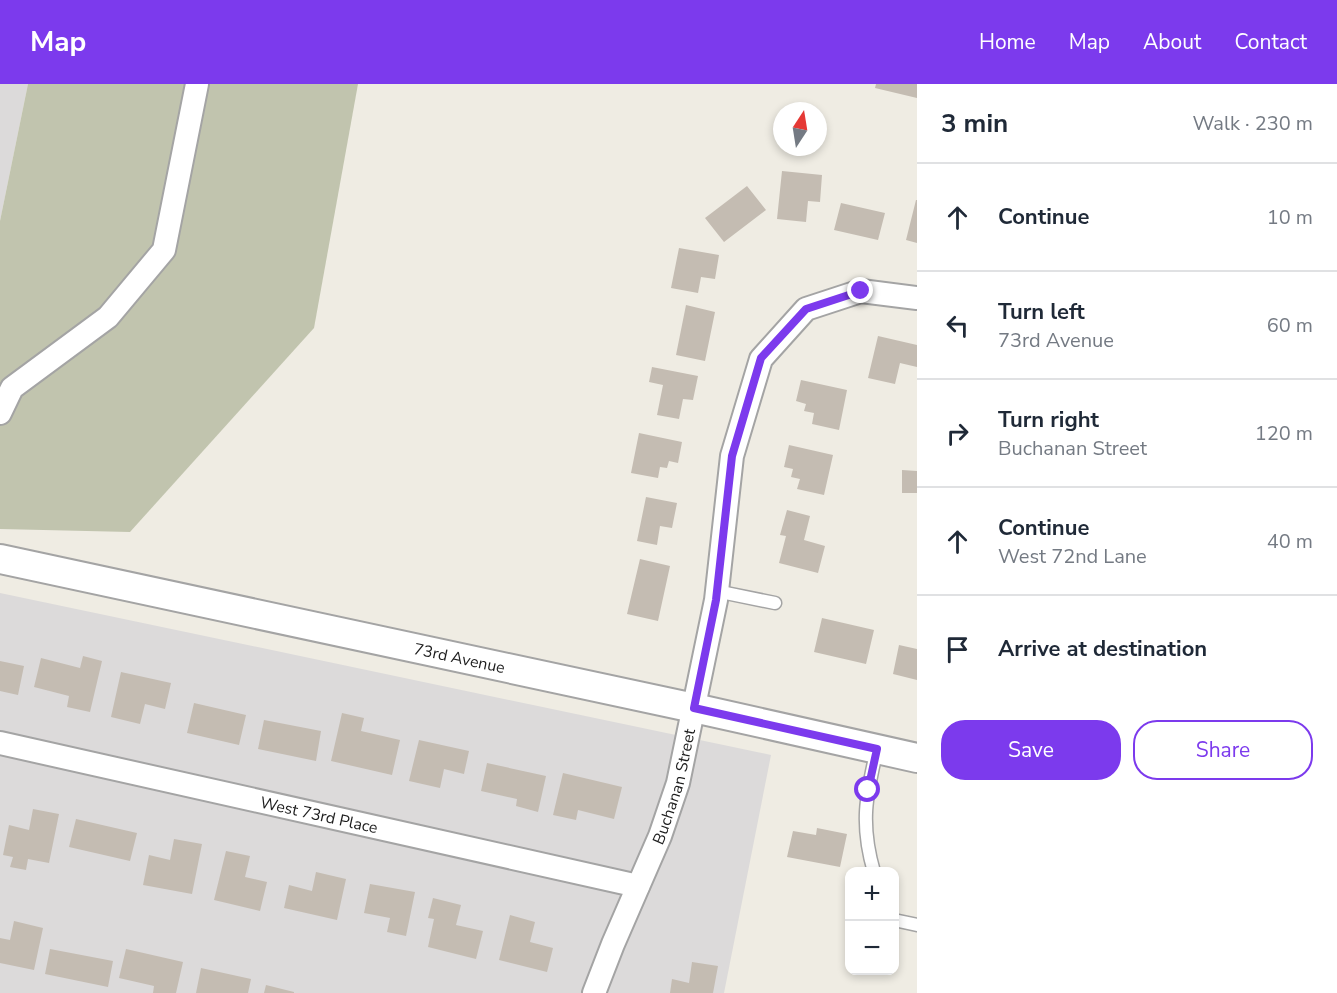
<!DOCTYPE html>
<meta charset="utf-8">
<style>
:root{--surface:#fff;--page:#f6f6f7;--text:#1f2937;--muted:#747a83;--line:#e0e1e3;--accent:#7c3aed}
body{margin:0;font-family:"Nunito Sans",sans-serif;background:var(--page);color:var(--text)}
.controls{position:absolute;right:18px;bottom:18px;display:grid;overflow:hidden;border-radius:12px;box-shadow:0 3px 9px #0003}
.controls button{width:54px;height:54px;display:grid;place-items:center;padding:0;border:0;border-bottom:2px solid var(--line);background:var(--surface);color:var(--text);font:30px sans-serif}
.compass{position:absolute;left:773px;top:18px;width:54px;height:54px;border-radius:50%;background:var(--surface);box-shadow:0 3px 9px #0003;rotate:12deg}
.stop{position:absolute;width:18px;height:18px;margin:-14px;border:4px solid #7c3aed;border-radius:50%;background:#fff}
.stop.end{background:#7c3aed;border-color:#fff;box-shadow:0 2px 6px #0008}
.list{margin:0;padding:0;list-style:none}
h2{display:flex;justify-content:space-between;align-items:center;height:78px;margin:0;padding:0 24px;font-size:26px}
h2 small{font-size:20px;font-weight:400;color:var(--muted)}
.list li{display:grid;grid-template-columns:39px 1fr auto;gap:18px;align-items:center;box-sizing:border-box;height:108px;padding:0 24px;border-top:2px solid var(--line)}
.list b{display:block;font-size:22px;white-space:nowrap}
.list p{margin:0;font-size:20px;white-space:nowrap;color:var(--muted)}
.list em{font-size:20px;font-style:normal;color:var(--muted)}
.actions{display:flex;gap:12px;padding:18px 24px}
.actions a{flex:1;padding:14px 0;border:2px solid var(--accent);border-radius:24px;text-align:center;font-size:21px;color:var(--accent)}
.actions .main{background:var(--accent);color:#fff}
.icon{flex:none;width:33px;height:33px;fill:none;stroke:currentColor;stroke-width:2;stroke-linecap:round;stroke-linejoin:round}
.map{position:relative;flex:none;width:917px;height:909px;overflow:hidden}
header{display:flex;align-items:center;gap:36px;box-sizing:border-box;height:84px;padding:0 30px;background:var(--accent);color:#fff}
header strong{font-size:28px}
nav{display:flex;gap:33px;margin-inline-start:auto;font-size:21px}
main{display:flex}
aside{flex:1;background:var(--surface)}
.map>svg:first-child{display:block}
</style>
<header>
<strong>Map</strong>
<nav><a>Home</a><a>Map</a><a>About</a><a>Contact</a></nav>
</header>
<main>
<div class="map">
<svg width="917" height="909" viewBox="0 0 917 909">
<rect width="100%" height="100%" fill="#efece3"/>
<!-- residential -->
<path fill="#dcdada" d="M0 0H28L0 137Z
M0 509 771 671 724 909H0Z"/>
<!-- construction -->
<path fill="#c1c4ae" d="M28 0H358L314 244 130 448 0 445V137Z"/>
<!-- building -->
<path fill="#c4bcb2" d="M876 0H917V14L875 4Z
M782 87 822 91 820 118 808 117 806 138 777 135Z
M747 102 766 126 724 158 705 134Z
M916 116H917V159L906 156Z
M841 119 885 129 878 156 834 146Z
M679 164 719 171 715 195 701 193 698 209 671 204Z
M686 221 715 228 705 277 676 271Z
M878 252 917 261V283L900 279 895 300 868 294Z
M652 283 698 292 693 316 683 315 679 335 657 331 663 301 649 298Z
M801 296 847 306 839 346 812 340 814 329 804 327 806 320 796 317Z
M639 349 682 358 678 379 669 377 667 384 660 383 658 394 631 389Z
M789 361 833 371 824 411 797 405 800 395 791 393 793 385 784 383Z
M902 386 917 387V409H902Z
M646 413 677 419 672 444 660 442 657 461 637 457Z
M787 426 810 432 804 456 825 462 818 489 779 479 786 452 780 451Z
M640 475 670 482 658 537 627 530Z
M822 534 874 546 866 580 814 568Z
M899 561 917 565V596L893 590Z
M83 572 102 577 90 628 67 623 69 612 34 603 41 574 80 584Z
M0 577 24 582 18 611 0 607Z
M121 588 171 599 165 625 145 620 140 640 111 633Z
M194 619 246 631 239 661 187 649Z
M342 629 364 634 361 647 400 656 392 691 331 677Z
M264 636 321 647 316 677 258 665Z
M419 656 469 667 464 690 444 685 440 704 409 697Z
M487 679 546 692 538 728 516 722 517 715 481 707Z
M563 689 622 703 614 735 578 726 576 736 553 731Z
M33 725 59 730 49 779 28 775 26 786 10 783 13 773 3 771 9 741 29 746Z
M76 735 137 749 130 777 69 763Z
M817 744 847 750 840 783 787 773 793 747 816 751Z
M174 755 202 760 192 810 143 801 149 771 170 776Z
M226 767 250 772 245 793 267 798 260 827 214 816Z
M316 788 346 795 337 836 284 824 289 801 312 807Z
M370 800 415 808 406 852 387 848 390 834 364 829Z
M433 814 461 821 456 841 483 847 476 875 428 863 434 835 428 834Z
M510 831 535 838 530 858 553 864 547 888 499 876Z
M14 837 43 844 34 886 0 879V854L10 856Z
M50 865 113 877 108 903 45 890Z
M126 865 183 878 176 909H153L154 902 119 894Z
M692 878 718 882 713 909H670L672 895 689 899Z
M201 884 251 895 248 909H196Z
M266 901 294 908V909H264Z"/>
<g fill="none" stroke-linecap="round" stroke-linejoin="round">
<defs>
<path id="service" d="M716 507 775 519
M874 788C860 740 866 712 877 665
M894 836 917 841"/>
<g id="minor">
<path d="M0 329 12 304 108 233 164 166 197 0"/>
<path id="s1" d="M0 659 638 802"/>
<path id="s2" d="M594 909 613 860 660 752 678 699 716 516 732 372 761 275 806 225 861 207 917 214"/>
</g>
<g id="tertiary">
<path id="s3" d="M0 475 694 624 917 674"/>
</g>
</defs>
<!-- service casing -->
<use href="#service" stroke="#a4a4a4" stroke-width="15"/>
<!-- minor casing -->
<use href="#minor" stroke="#a4a4a4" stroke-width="26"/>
<!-- tertiary casing -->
<use href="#tertiary" stroke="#a4a4a4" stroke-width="32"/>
<!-- service -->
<use href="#service" stroke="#fff" stroke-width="12"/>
<!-- minor -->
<use href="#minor" stroke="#fff" stroke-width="22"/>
<!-- tertiary -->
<use href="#tertiary" stroke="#fff" stroke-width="28"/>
</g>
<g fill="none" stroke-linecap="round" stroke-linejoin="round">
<!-- route -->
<path stroke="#7c3aed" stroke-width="8" d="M861 207 806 225 761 274 732 372 716 516 694 624 877 665 868 706"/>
</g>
<g text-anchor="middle" stroke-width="5" stroke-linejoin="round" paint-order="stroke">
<!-- street labels -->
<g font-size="16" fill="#1d1d1d" stroke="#fff">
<text dy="6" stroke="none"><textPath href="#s3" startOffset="470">73rd Avenue</textPath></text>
<text dy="6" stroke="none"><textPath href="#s2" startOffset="222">Buchanan Street</textPath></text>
<text dy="6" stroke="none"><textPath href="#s1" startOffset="327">West 73rd Place</textPath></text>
</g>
</g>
</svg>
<div class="controls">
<button>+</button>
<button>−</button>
</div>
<svg class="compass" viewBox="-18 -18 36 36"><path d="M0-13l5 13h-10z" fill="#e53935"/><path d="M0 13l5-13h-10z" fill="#747a83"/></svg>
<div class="stop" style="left:868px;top:706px"></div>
<div class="stop end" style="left:861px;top:207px"></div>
</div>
<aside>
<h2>3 min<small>Walk · 230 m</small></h2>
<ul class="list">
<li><svg class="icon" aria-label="ahead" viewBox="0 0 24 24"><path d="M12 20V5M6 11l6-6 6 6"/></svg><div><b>Continue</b></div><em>10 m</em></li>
<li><svg class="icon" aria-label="left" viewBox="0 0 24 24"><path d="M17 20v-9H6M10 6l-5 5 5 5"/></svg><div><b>Turn left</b><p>73rd Avenue</p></div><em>60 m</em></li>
<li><svg class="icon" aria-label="right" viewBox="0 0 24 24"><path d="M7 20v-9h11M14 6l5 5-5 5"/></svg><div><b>Turn right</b><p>Buchanan Street</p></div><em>120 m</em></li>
<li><svg class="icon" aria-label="ahead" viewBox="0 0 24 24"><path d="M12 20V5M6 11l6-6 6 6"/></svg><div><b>Continue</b><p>West 72nd Lane</p></div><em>40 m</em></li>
<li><svg class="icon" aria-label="arrive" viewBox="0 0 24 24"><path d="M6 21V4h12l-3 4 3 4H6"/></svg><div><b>Arrive at destination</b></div></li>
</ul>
<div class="actions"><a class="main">Save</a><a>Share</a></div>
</aside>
</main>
